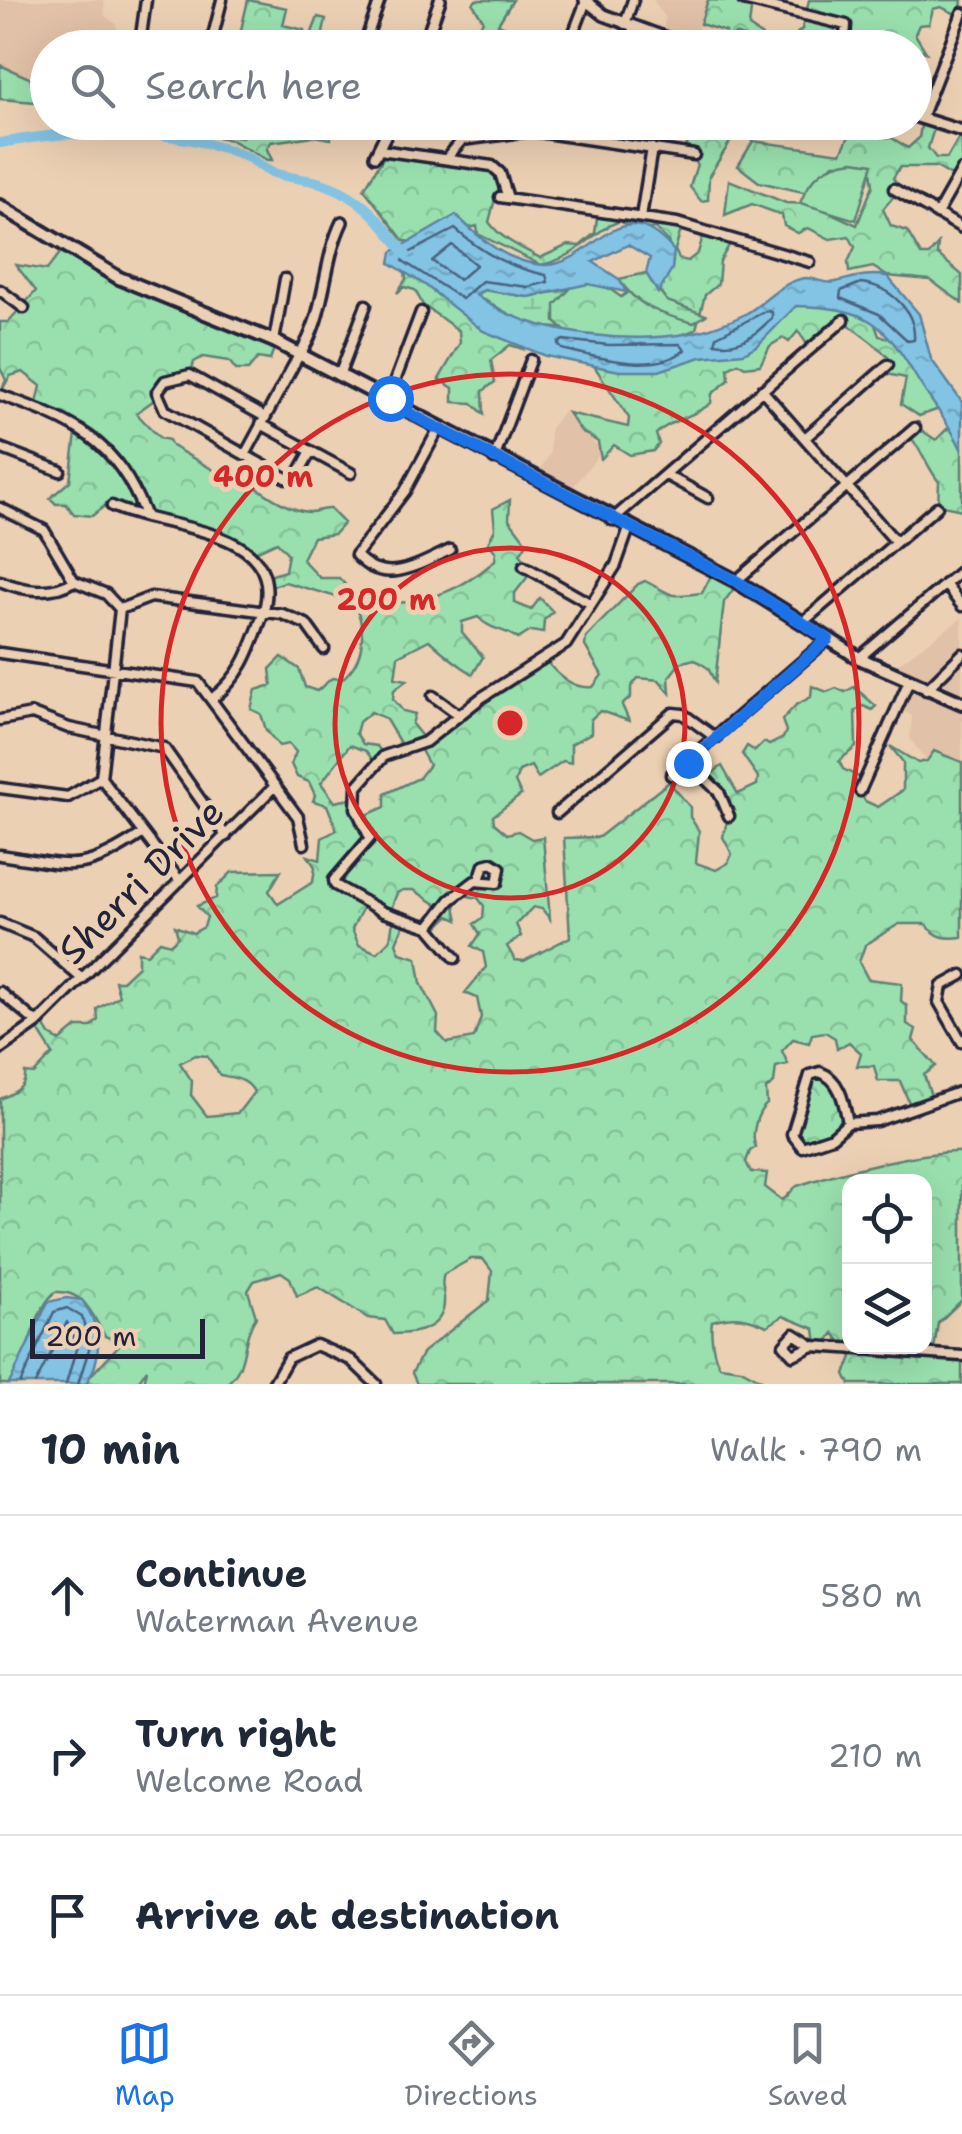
<!DOCTYPE html>
<meta charset="utf-8">
<style>
:root{--surface:#fff;--page:#f2f2f3;--text:#1f2937;--muted:#747a83;--line:#e0e1e3;--accent:#1a73e8}
body{margin:0;font-family:"Shantell Sans",sans-serif;background:var(--page);color:var(--text)}
.controls{position:absolute;right:30px;bottom:30px;display:grid;overflow:hidden;border-radius:20px;box-shadow:0 10px 40px #0002}
.controls button{width:90px;height:90px;display:grid;place-items:center;padding:0;border:0;border-bottom:2px solid var(--line);background:var(--surface);color:var(--text);font:50px sans-serif}
.scale{position:absolute;left:30px;bottom:25px;width:175px;box-sizing:border-box;padding-left:10px;border:5px solid #22223b;border-top:0;font-size:28px;line-height:35px;white-space:nowrap;color:#22223b;-webkit-text-stroke:8px #ecd0b3;paint-order:stroke}
.stop{position:absolute;width:30px;height:30px;margin:-22px;border:8px solid #1a73e8;border-radius:50%;background:#fff}
.stop.end{background:#1a73e8;border-color:#fff;box-shadow:0 2px 10px #0008}
.list{margin:0;padding:0;list-style:none}
h2{display:flex;justify-content:space-between;align-items:center;height:130px;margin:0;padding:0 40px;font-size:42px}
h2 small{font-size:32px;font-weight:400;color:var(--muted)}
.list li{display:grid;grid-template-columns:65px 1fr auto;gap:30px;align-items:center;box-sizing:border-box;height:160px;padding:0 40px;border-top:2px solid var(--line)}
.list b{display:block;font-size:38px;white-space:nowrap}
.list p{margin:0;font-size:32px;white-space:nowrap;color:var(--muted)}
.list em{font-size:32px;font-style:normal;color:var(--muted)}
.icon{flex:none;width:55px;height:55px;fill:none;stroke:currentColor;stroke-width:2;stroke-linecap:round;stroke-linejoin:round}
.map{position:relative;flex:none;width:962px;height:1384px;overflow:hidden}
.search{position:absolute;background:var(--surface);box-shadow:0 10px 40px #0002;left:30px;right:30px;top:30px;height:110px;display:flex;align-items:center;gap:25px;box-sizing:border-box;padding:0 35px;border-radius:55px;color:var(--muted);font-size:38px}
.sheet{height:610px;background:var(--surface)}
nav{display:flex;justify-content:space-around;align-items:center;box-sizing:border-box;height:140px;border-top:2px solid var(--line);background:var(--surface);font-size:28px;color:var(--muted)}
nav a{display:grid;justify-items:center;gap:5px}
nav .on{color:var(--accent)}
.map>svg:first-child{display:block}
</style>
<div class="map">
<svg width="962" height="1384" viewBox="0 0 962 1384">
<defs>
<pattern id="forest-crowns" width="20" height="18" patternUnits="userSpaceOnUse" patternTransform="scale(2.5)"><rect width="20" height="18" fill="#9ae0ae"/><path d="M2 6a3 3 0 1 1 6 0M12 15a3 3 0 1 1 6 0" fill="none" stroke="#84c097"/></pattern>
<pattern id="wetland-marsh" width="20" height="14" patternUnits="userSpaceOnUse" patternTransform="scale(2.5)"><rect width="20" height="14" fill="#9ae0ae"/><path d="M1 5h8M5 5V1M11 12h8M15 12V8" fill="none" stroke="#84c097"/></pattern>
<pattern id="water-ripples" width="26" height="14" patternUnits="userSpaceOnUse" patternTransform="scale(2.5)"><rect width="26" height="14" fill="#83c3e4"/><path d="M2 4q2-2 4 0t4 0M15 11q2-2 4 0t4 0" fill="none" stroke="#71a7c4"/></pattern>
</defs>
<rect width="100%" height="100%" fill="#ecd0b3"/>
<filter id="ink" filterUnits="userSpaceOnUse"><feTurbulence type="fractalNoise" baseFrequency=".01" numOctaves="2"/><feDisplacementMap in="SourceGraphic" scale="20" xChannelSelector="R" yChannelSelector="G"/><feConvolveMatrix kernelMatrix="1 2 1 2 8 2 1 2 1" color-interpolation-filters="sRGB"/></filter>
<g filter="url(#ink)">
<!-- built -->
<path fill="#e1c1a7" d="M0 0H104L105 16 116 24 123 44 141 48H48L47 86 37 82 0 65Z
M653 0H708L692 46 663 36 665 17Z
M563 412 602 451 565 497 534 480 550 454V428Z
M962 618V762L934 751 927 761 910 739 912 716 899 708 909 682 888 671Z"/>
<!-- forest -->
<path fill="url(#forest-crowns)" stroke="#5e8174" stroke-width="2.5" fill-rule="evenodd" d="M248 0 287 8 283 25 304 30V34L311 35 318 17 326 19 320 47H237Z
M476 0H513L498 24 532 38 527 47H449L453 34 475 37 483 20 473 4Z
M708 0 752 2 749 27 762 36V44L735 34 725 47 726 32 700 24Z
M809 0H962L960 16 941 7 933 9 929 24 919 25 915 34 926 52 897 43 879 47 847 35 843 47H822L816 36 806 35 800 43 790 40 802 29Z
M0 65 47 86V103L0 99Z
M922 119 936 122 928 148 936 158H947L962 132V167L955 178 936 167H900L893 178 900 189 883 209 891 226 907 231 921 255H929L938 244 937 254 962 275V303L930 280 887 276 873 267 849 272 848 262 855 247 849 236 830 239 808 228 798 233 784 226 782 215 752 204 725 215 729 180 786 203 812 204 857 225 873 185 870 164H833L808 193 759 182 738 166 753 141 841 153 850 134 892 138 908 148 919 138Z
M217 123H330L331 139 314 136 271 142 267 149 272 160H267L231 140 182 129 242 137 248 131Z
M682 123H725L732 139 709 176 708 200 701 201 690 187 697 164 691 154 681 152 691 139Z
M386 153 501 173 504 194 495 199 489 222C502 240 521 247 540 258L568 245 580 246 595 233 598 211 683 223 675 250 679 259 688 261 698 253 705 229 734 237 720 261 718 284 705 295 696 329C651 352 545 332 499 314L573 281 601 283 621 297 673 262 668 241 655 228 636 231 620 221C589 232 583 256 541 265L478 234 477 226 469 228 456 216 413 242 404 241 364 189Z
M64 248 276 342 270 360 258 358 248 370H236L229 361 203 357 194 362 190 375 168 381 157 398 136 413 160 438 169 440 172 446 224 476 240 470C250 487 288 510 308 512 316 513 321 508 330 509L344 523 334 534 313 537 302 559 320 578H339C377 625 458 597 495 560L496 552 488 543 495 529 493 509 510 500 509 519 527 543 520 554 533 570 515 593V603L531 610 540 598 553 612 544 620 543 633 531 631 518 639C504 628 491 631 478 617L462 622V632L483 657 473 674C455 663 443 653 429 640L398 656 395 678 407 680 394 690 393 699 403 711 415 714 412 724 424 739 543 657C555 673 572 690 593 687L602 675 585 646 586 637 638 584 645 581C677 597 665 597 702 593L713 572 738 583 724 602 715 682 708 668 694 659 680 663 669 677 670 693 659 680 638 678 631 687V697L622 705 629 721 600 711 591 719V733L571 744V763L563 761 538 778 531 766 519 771 515 782 521 795 493 816 494 823 507 834 518 831 532 839 543 837 550 919 542 909 533 907 516 924 521 936 507 946 515 960 524 961 570 937 564 838 599 837 669 782 690 807V817L699 831 696 863 716 870 728 863 732 854 723 837 727 821 716 805 721 795 707 777 722 766 738 794 757 785 758 777 742 754 747 746 755 751 764 742 769 745 783 738 786 731 782 720 796 705 811 697 812 686 827 692 836 688 845 692 854 687 876 706 872 710 863 706 855 711 856 747 839 761 843 769 863 779 859 790 865 801 878 807 903 790V762L890 746 918 763 927 761 934 751 962 762V937C946 939 936 938 926 924H899L865 945 859 962 868 979 902 983 901 1001 907 1006V1024L916 1029 913 1040 936 1066 924 1075 932 1099 911 1107 900 1081H878L874 1066H857L861 1053 849 1042 837 1049 835 1038 825 1032 812 1034 809 1043 793 1039 782 1051 788 1064 776 1067 774 1083 766 1089 767 1104C757 1111 750 1136 756 1147L750 1151 746 1162 751 1172 767 1173 765 1187 782 1200C790 1196 791 1189 797 1186 832 1174 922 1150 962 1152V1300L938 1323 934 1349 962 1355V1384H850L845 1374 852 1357 834 1333 828 1341 817 1344 815 1329 783 1316 767 1326C747 1317 734 1314 712 1321 710 1334 713 1356 720 1366L741 1369 769 1384H417L412 1373 423 1352 489 1300 492 1271 483 1259H471L444 1274C440 1285 444 1287 444 1298 446 1329 416 1334 393 1334L385 1320 368 1318 318 1287 297 1296 290 1278 281 1272 254 1281 248 1291 256 1317C240 1341 249 1367 226 1384H144L147 1369 138 1382 83 1384 121 1343 105 1336C92 1316 86 1290 55 1292 31 1315 30 1357 9 1384H0V1099C12 1094 27 1088 25 1073L34 1074 53 1054 34 1024 40 1019 50 1035 60 1041 77 1027H91L98 1020 97 1009 119 996 115 981H122L138 966V952L147 954 160 941 171 944 178 937 175 926 193 933 204 927 207 917 197 906 216 898 217 887 232 872 281 871 269 891 278 904 313 882 315 867 308 856 320 860 322 838 337 830 327 805 313 801 315 795 309 782 297 777 291 764 296 752 289 744 279 746 266 730 261 714 251 709 256 690 272 685 270 669 282 657 299 669 305 687 317 691 332 678 342 679C365 660 367 630 354 602L285 582 263 589V578L285 571 288 554 277 542 251 554 242 546 114 505 107 504 92 516 74 514 66 504H56L50 498 70 481 77 426 36 407 41 386 23 372 10 376 0 394 6 380 0 368V322H8L36 291 16 265 47 270ZM371 712 385 718 403 748 418 745 429 765 419 778 385 794V807L362 817 354 798 335 802 321 783 350 745 366 751 375 763 384 756 377 746 363 744 356 733 359 722ZM403 890H414L437 905V915L428 927 434 931 449 916 458 920 455 906 463 895 478 898 484 906 483 918 474 924 480 934 472 946 483 952 486 967 465 993 477 998 481 1017 474 1038 447 1043 437 1032 438 1016 421 983 417 958 400 953 396 943 406 919 394 914 390 940 377 953 359 945 352 929 365 903 390 912 397 893ZM196 1055 207 1056 220 1075C233 1078 247 1078 254 1092L238 1113 207 1116 191 1095 192 1081 180 1063ZM850 1182H924V1346H850Z
M405 271 518 341 523 349 510 345 491 360 495 382 483 391 484 414 472 403 453 402V388L439 379 460 343 459 331 423 305 415 290 404 287 397 293 406 279Z
M824 301 873 319 879 336 898 340 942 408 919 416 901 404 906 378 882 373 892 362C877 342 859 336 843 319L809 347 798 331 789 342 783 338 770 346 760 365 745 367 738 363 728 368 729 380 712 394 711 403C693 418 673 418 656 434L659 444 653 451 630 455 614 445 601 459 598 442 581 431 568 413 628 427 629 418 588 357 618 364 781 305Z
M952 424 962 447V510L938 505 939 482C926 465 922 449 907 433L915 426 936 440Z
M825 1072 836 1081 847 1123 809 1147 792 1137 811 1076Z"/>
<!-- wetland -->
<path fill="url(#wetland-marsh)" stroke="#5e8174" stroke-width="2.5" d="M646 273 667 301 706 315 694 323C665 316 635 306 619 279Z
M570 289 555 305V322L563 329 529 325 475 295 484 290 528 297Z"/>
<!-- garden -->
<path fill="#9ae0ae" stroke="#5e8174" stroke-width="2.5" d="M854 161 873 164 856 220 800 203C811 176 825 164 854 161Z"/>
<!-- water -->
<path fill="url(#water-ripples)" stroke="#5c83a0" stroke-width="2.5" d="M456 215C480 239 508 263 544 265 595 266 618 185 674 251L672 269 658 293 646 273 650 258 628 245 593 262 619 279 626 292 588 284 528 297 484 290 476 295C527 336 640 347 704 330 717 326 735 320 747 313 765 303 783 280 806 278 816 278 825 285 836 282 857 277 865 273 887 276L919 314 931 359 962 402V451C950 423 931 403 916 377 882 319 865 308 796 306L758 345 744 353 701 357 659 371H619L546 356 483 331 425 285 390 263 392 252Z
M66 1298 82 1300C101 1326 104 1357 86 1384H9L48 1302Z"/>
<g fill="none" stroke-linecap="round" stroke-linejoin="round">
<!-- shore -->
<path stroke="#49627f" stroke-width="2.5" d="M455 229C484 254 508 267 546 275L548 282 528 287 482 281 462 299 403 261 405 255Z
M452 245 476 265 459 280 432 261Z
M861 283C889 286 916 310 914 340L908 341 879 314 840 298 841 291Z
M766 311 772 312V318C755 335 740 348 715 343L717 336Z
M563 340 609 345 680 344 685 350C654 375 597 357 562 349L558 344Z
M20 1384 54 1312 67 1308 82 1317 90 1346 78 1384
M35 1384 67 1322 77 1346 66 1384"/>
<!-- river -->
<path stroke="#83c3e4" stroke-width="10" d="M0 143C77 129 176 125 249 158 256 162 262 168 269 171 281 177 299 178 313 181 357 191 381 220 406 255"/>
<defs>
<path id="minor" d="M743 0 846 25 844 48
M625 24 633 0
M141 36 146 0
M210 48 222 0
M363 48 380 0
M568 48 586 1
M627 48 634 27
M921 118 962 13
M593 139 599 122
M380 150 492 166 500 173 508 198
M446 159 462 140 532 131 694 155
M894 189 962 228
M500 197 677 223 810 262
M937 214 962 170
M641 217 652 148
M0 290 24 308
M274 341 285 279
M339 376 366 305
M762 390 896 542
M0 395C75 422 116 439 146 517
M387 402 421 312
M265 417 190 375 165 381 157 392 165 410 288 479 296 478 311 451
M261 424 351 473
M438 430 405 491 356 555C384 587 418 565 450 550
M805 438 888 365
M0 448 60 471
M245 455 299 355
M494 459 531 360
M666 475 708 498
M112 506C165 532 295 524 261 620 249 653 241 676 213 698
M0 508 44 530 74 581 106 594 120 609 101 778 180 881
M612 520 844 320
M524 566 591 604
M0 581C24 591 52 595 74 581
M736 581 915 428
M945 584 962 606
M120 609 151 597 282 614 306 624 324 649
M802 623 937 507
M0 653 198 682 298 817 304 844
M859 658 962 570
M926 690 962 654
M433 696 458 714
M0 720 32 714 69 728 164 748 226 836
M689 763 719 792 729 816
M671 775 828 639
M0 788 68 797 101 778
M860 791 909 681
M557 813 673 713 683 714 716 738
M0 855C72 865 79 876 142 834
M0 923 34 937 82 979
M429 927 450 900 475 881 497 883 500 868 492 863 484 865 479 880
M455 958 429 927 383 912 335 885 334 880 370 838 356 808 357 787 384 756 425 742 481 698 566 644 616 565 629 528
M962 975 942 986 939 1002 962 1042
M0 992 37 1023
M0 1049 37 1023 274 787
M848 1123C844 1103 841 1080 820 1072L810 1075 792 1134 802 1147 832 1137 848 1123 877 1121 962 1091
M813 1346 794 1334 784 1345 793 1355 813 1346 962 1356
M273 1384 288 1358 316 1345 351 1360 376 1384"/>
<path id="tertiary" d="M585 0 604 15 693 48
M423 48 440 0
M914 116 962 131
M375 156 392 122
M299 355C326 318 322 263 342 222"/>
<path id="secondary" d="M0 206 119 278 274 341 736 581 859 658 962 703"/>
</defs>
<!-- minor casing -->
<use href="#minor" stroke="#22223b" stroke-width="15"/>
<!-- tertiary casing -->
<use href="#tertiary" stroke="#22223b" stroke-width="16"/>
<!-- secondary casing -->
<use href="#secondary" stroke="#22223b" stroke-width="18"/>
<!-- minor -->
<use href="#minor" stroke="#ecd0b3" stroke-width="8"/>
<!-- tertiary -->
<use href="#tertiary" stroke="#ecd0b3" stroke-width="9"/>
<!-- secondary -->
<use href="#secondary" stroke="#ecd0b3" stroke-width="10"/>
</g>
</g>
<g fill="none" stroke-linecap="round" stroke-linejoin="round" filter="url(#ink)">
<!-- route -->
<path stroke="#1a73e8" stroke-width="12" d="M390 398 387 402 736 581 828 639 688 763"/>
</g>
<!-- distance rings -->
<g fill="none" stroke="#d62828" stroke-width="5">
<circle cx="510" cy="723" r="175"/>
<circle cx="510" cy="723" r="349"/>
</g>
<g text-anchor="middle" stroke-width="10" stroke-linejoin="round" paint-order="stroke">
<!-- street labels -->
<g font-size="38" fill="#22223b" stroke="#ecd0b3">
<text transform="translate(141 881) rotate(-45)" y="13">Sherri Drive</text>
</g>
</g>
<circle cx="510" cy="723" r="15" fill="#d62828" stroke="#ecd0b3" stroke-width="5"/>
<g font-size="30" text-anchor="middle" font-weight="bold" fill="#d62828" stroke="#ecd0b3" stroke-width="10" stroke-linejoin="round" paint-order="stroke">
<text x="263" y="487">400 m</text>
<text x="386" y="610">200 m</text>
</g>
</svg>
<div class="controls">
<button><svg class="icon" aria-label="locate" viewBox="0 0 24 24"><circle cx="12" cy="12" r="6"/><path d="M12 2v4M12 18v4M2 12h4M18 12h4"/></svg></button>
<button><svg class="icon" aria-label="layers" viewBox="0 0 24 24"><path d="M12 4l9 5-9 5-9-5zM3 14l9 5 9-5"/></svg></button>
</div>
<div class="scale">200 m</div>
<div class="stop" style="left:390px;top:398px"></div>
<div class="stop end" style="left:688px;top:763px"></div>
<div class="search"><svg class="icon" aria-label="search" viewBox="0 0 24 24"><circle cx="10" cy="10" r="6"/><path d="M15 15l6 6"/></svg>Search here</div>
</div>
<section class="sheet">
<h2>10 min<small>Walk · 790 m</small></h2>
<ul class="list">
<li><svg class="icon" aria-label="ahead" viewBox="0 0 24 24"><path d="M12 20V5M6 11l6-6 6 6"/></svg><div><b>Continue</b><p>Waterman Avenue</p></div><em>580 m</em></li>
<li><svg class="icon" aria-label="right" viewBox="0 0 24 24"><path d="M7 20v-9h11M14 6l5 5-5 5"/></svg><div><b>Turn right</b><p>Welcome Road</p></div><em>210 m</em></li>
<li><svg class="icon" aria-label="arrive" viewBox="0 0 24 24"><path d="M6 21V4h12l-3 4 3 4H6"/></svg><div><b>Arrive at destination</b></div></li>
</ul>
</section>
<nav>
<a class="on"><svg class="icon" aria-label="map" viewBox="0 0 24 24"><path d="M3 6l6-2 6 2 6-2v14l-6 2-6-2-6 2zM9 4v14M15 6v14"/></svg>Map</a>
<a><svg class="icon" aria-label="directions" viewBox="0 0 24 24"><path d="M12 3l9 9-9 9-9-9zM9 14v-3h6M13 9l2 2-2 2"/></svg>Directions</a>
<a><svg class="icon" aria-label="saved" viewBox="0 0 24 24"><path d="M7 4h10v16l-5-4-5 4z"/></svg>Saved</a>
</nav>
